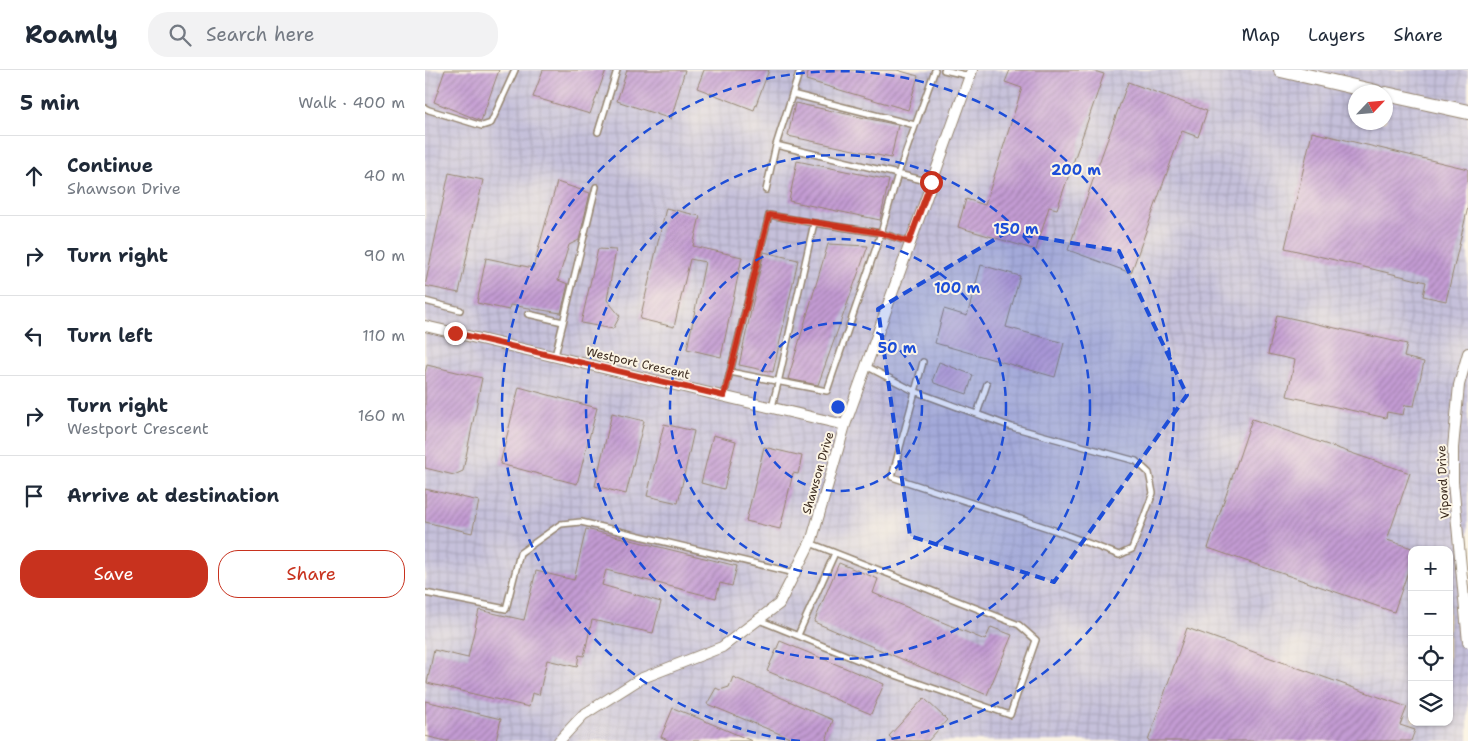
<!DOCTYPE html>
<meta charset="utf-8">
<style>
:root{--surface:#fff;--page:#f2f2f3;--text:#1f2937;--muted:#747a83;--line:#e0e1e3;--accent:#c8321e}
body{margin:0;font-family:"Shantell Sans",sans-serif;background:var(--page);color:var(--text)}
.controls{position:absolute;right:15px;bottom:15px;display:grid;overflow:hidden;border-radius:10px;box-shadow:0 1px 4px #0004}
.controls button{width:45px;height:45px;display:grid;place-items:center;padding:0;border:0;border-bottom:1px solid var(--line);background:var(--surface);color:var(--text);font:25px sans-serif}
.compass{position:absolute;left:923px;top:15px;width:45px;height:45px;border-radius:50%;background:var(--surface);box-shadow:0 1px 4px #0004;rotate:64deg}
.stop{position:absolute;width:15px;height:15px;margin:-11px;border:4px solid #c8321e;border-radius:50%;background:#fff}
.stop.end{background:#c8321e;border-color:#fff;box-shadow:0 1px 5px #0008}
.list{margin:0;padding:0;list-style:none}
h2{display:flex;justify-content:space-between;align-items:center;height:65px;margin:0;padding:0 20px;font-size:21px}
h2 small{font-size:16px;font-weight:400;color:var(--muted)}
.list li{display:grid;grid-template-columns:32px 1fr auto;gap:15px;align-items:center;box-sizing:border-box;height:80px;padding:0 20px;border-top:1px solid var(--line)}
.list b{display:block;font-size:19px;white-space:nowrap}
.list p{margin:0;font-size:16px;white-space:nowrap;color:var(--muted)}
.list em{font-size:16px;font-style:normal;color:var(--muted)}
.actions{display:flex;gap:10px;padding:15px 20px}
.actions a{flex:1;padding:11px 0;border:1px solid var(--accent);border-radius:20px;text-align:center;font-size:18px;color:var(--accent)}
.actions .main{background:var(--accent);color:#fff}
.icon{flex:none;width:28px;height:28px;fill:none;stroke:currentColor;stroke-width:2;stroke-linecap:round;stroke-linejoin:round}
.map{position:relative;flex:none;width:1043px;height:671px;overflow:hidden}
header{display:flex;align-items:center;gap:30px;box-sizing:border-box;height:70px;padding:0 25px;background:var(--surface);border-bottom:1px solid var(--line)}
header strong{font-size:24px}
nav{display:flex;gap:28px;margin-inline-start:auto;font-size:18px}
.search{width:350px;height:45px;background:var(--page);display:flex;align-items:center;gap:12px;box-sizing:border-box;padding:0 18px;border-radius:20px;color:var(--muted);font-size:19px}
main{display:flex}
aside{flex:1;background:var(--surface)}
.map>svg:first-child{display:block}
</style>
<header>
<strong>Roamly</strong>
<div class="search"><svg class="icon" aria-label="search" viewBox="0 0 24 24"><circle cx="10" cy="10" r="6"/><path d="M15 15l6 6"/></svg>Search here</div>
<nav><a>Map</a><a>Layers</a><a>Share</a></nav>
</header>
<main>
<aside>
<h2>5 min<small>Walk · 400 m</small></h2>
<ul class="list">
<li><svg class="icon" aria-label="ahead" viewBox="0 0 24 24"><path d="M12 20V5M6 11l6-6 6 6"/></svg><div><b>Continue</b><p>Shawson Drive</p></div><em>40 m</em></li>
<li><svg class="icon" aria-label="right" viewBox="0 0 24 24"><path d="M7 20v-9h11M14 6l5 5-5 5"/></svg><div><b>Turn right</b></div><em>90 m</em></li>
<li><svg class="icon" aria-label="left" viewBox="0 0 24 24"><path d="M17 20v-9H6M10 6l-5 5 5 5"/></svg><div><b>Turn left</b></div><em>110 m</em></li>
<li><svg class="icon" aria-label="right" viewBox="0 0 24 24"><path d="M7 20v-9h11M14 6l5 5-5 5"/></svg><div><b>Turn right</b><p>Westport Crescent</p></div><em>160 m</em></li>
<li><svg class="icon" aria-label="arrive" viewBox="0 0 24 24"><path d="M6 21V4h12l-3 4 3 4H6"/></svg><div><b>Arrive at destination</b></div></li>
</ul>
<div class="actions"><a class="main">Save</a><a>Share</a></div>
</aside>
<div class="map">
<svg width="1043" height="671" viewBox="0 0 1043 671">
<defs>
<pattern id="industrial-grid" width="8" height="8" patternUnits="userSpaceOnUse" patternTransform="scale(1.25)"><rect width="8" height="8" fill="#c5c0da"/><path d="M0 4h8M4 0v8" fill="none" stroke="#aaa5bb"/></pattern>
<pattern id="building-hatch" width="6" height="6" patternUnits="userSpaceOnUse" patternTransform="scale(1.25)"><rect width="6" height="6" fill="#c39bd3"/><path d="M-1 1l2-2M0 6l6-6M5 7l2-2" fill="none" stroke="#a07fab"/></pattern>
</defs>
<rect width="100%" height="100%" fill="#fcf5e5"/>
<filter id="ink" filterUnits="userSpaceOnUse"><feTurbulence type="fractalNoise" baseFrequency=".02" numOctaves="2"/><feDisplacementMap in="SourceGraphic" scale="10" xChannelSelector="R" yChannelSelector="G"/><feConvolveMatrix kernelMatrix="1 2 1 2 8 2 1 2 1" color-interpolation-filters="sRGB"/></filter>
<filter id="wash" filterUnits="userSpaceOnUse"><feTurbulence type="fractalNoise" baseFrequency=".0096" numOctaves="4" result="noise"/><feDisplacementMap in="SourceGraphic" scale="20" xChannelSelector="R" yChannelSelector="G"/><feGaussianBlur stdDeviation="1.12" result="paint"/><feColorMatrix in="noise" values="0 0 0 0 0 0 0 0 0 0 0 0 0 0 0 0 0 1.4 0 .05"/><feComposite in="paint" operator="in"/></filter>
<g filter="url(#wash)">
<rect width="100%" height="100%" fill="#efe0c0"/>
<!-- industrial -->
<path fill="url(#industrial-grid)" fill-rule="evenodd" d="M0 0H1043V671H0ZM931 22H961V52H931ZM987 480H1024V652H987Z"/>
<g id="blocks">
<!-- building -->
<path fill="url(#building-hatch)" d="M20 0H74L56 51 9 32Z
M118 0H181L165 44 108 27Z
M202 0H260L246 49 192 31Z
M279 0H344L329 40 272 18Z
M384 0H472L493 6 483 40 381 10Z
M585 0H666L679 4 632 139 624 137 611 180 533 157 541 129 560 135 597 18 580 12Z
M703 12 782 41 773 67 757 61 706 203 643 180Z
M370 33 473 55 466 88 363 66Z
M887 62 1043 99V137L1021 231 998 226 1001 212 860 178Z
M372 91 464 110 455 150 364 131Z
M24 103 58 110 34 223 0 216Z
M132 112 165 123 154 170 144 175 133 210 143 214 136 243 85 235 84 240 52 233 61 188 108 198Z
M241 138 275 146 268 176 317 187 296 287 262 279 280 192 265 189 249 257 215 249Z
M403 174 443 176 393 315 363 309Z
M173 179 191 180 182 230 195 246 188 259 156 253Z
M339 182 373 190 348 302 314 295Z
M556 195 595 206 581 257 639 273 630 307 510 273 519 239 542 246Z
M852 245 982 274 979 287 999 292 989 336 980 335 978 345 962 342 961 348 862 326 870 290 843 284Z
M514 292 548 305 542 324 509 313 508 309Z
M2 295 57 308 38 401 29 405 0 398V302Z
M94 317 172 338 152 414 75 394Z
M187 343 219 351 201 424 170 416Z
M827 349 985 403 962 470 987 478V490L969 542 783 478Z
M239 354 269 361 253 433 222 426Z
M288 365 311 371 299 419 276 413Z
M339 377 377 386 373 404 368 403 355 459 321 451Z
M0 419 54 431 47 463 0 452Z
M161 459 312 496 307 516 295 513 291 528 181 500 177 515 236 532 228 563 167 550 159 586 154 585 152 597 122 590 114 625 107 623 104 637 2 613 9 580 43 588 54 540 99 550 111 501 149 510Z
M414 493 453 509 448 523 560 570 566 557 587 565 562 625 389 552Z
M762 558 982 637 975 655 990 660 986 671H723Z
M355 571 459 614 446 644 342 601Z
M308 607 408 650 401 671H372L282 634 291 618 295 620 304 617Z
M499 628 522 650 503 671H469L464 666Z
M0 631 76 649 71 671H21L0 666Z
M248 638 273 648 327 671H245L236 667Z"/>
</g>
</g>
<g filter="url(#ink)">
<use href="#blocks" fill-opacity="0" stroke="#95856f" stroke-width="1"/>
<g fill="none" stroke-linecap="round" stroke-linejoin="round">
<defs>
<path id="service" d="M375 0 351 75 506 112
M519 0 545 6
M367 24 490 55
M0 38 4 40 57 56 66 53 90 0
M173 62 192 0
M341 120 351 75
M484 172 456 163 473 104 510 0
M0 231 35 240
M103 244 138 252
M130 286 171 117
M441 296 489 321 587 357 711 391 724 403 728 423 707 479 694 485 629 460 467 407 498 292
M305 302 402 321 456 163 389 153 353 313 347 337
M299 326 344 145 389 153
M552 344 562 314
M0 523 81 539 95 483 136 454 156 452 370 503
M334 550 470 605 585 645 611 570 594 555 385 473
M373 565 410 483"/>
<path id="minor" d="M0 256 420 355
M1043 283 1034 315 1028 378V412L1043 572
M134 671 158 645 215 609 297 577 354 534 387 469 420 355 547 0"/>
<path id="tertiary" d="M856 0 951 22
M961 24 1043 42"/>
</defs>
<!-- service casing -->
<use href="#service" stroke="#95856f" stroke-width="8"/>
<!-- minor casing -->
<use href="#minor" stroke="#95856f" stroke-width="12"/>
<!-- tertiary casing -->
<use href="#tertiary" stroke="#95856f" stroke-width="16"/>
<!-- service -->
<use href="#service" stroke="#fff" stroke-width="5"/>
<!-- minor -->
<use href="#minor" stroke="#fff" stroke-width="10"/>
<!-- tertiary -->
<use href="#tertiary" stroke="#fff" stroke-width="14"/>
</g>
</g>
<g fill="none" stroke-linecap="round" stroke-linejoin="round" filter="url(#ink)">
<!-- route -->
<path stroke="#c8321e" stroke-width="6" d="M30 263 299 326 344 145 456 163 484 172 506 112"/>
</g>
<!-- marked area -->
<path fill="#1d4ed8" fill-opacity="0.2" stroke="#1d4ed8" stroke-width="4" stroke-dasharray="10 6" stroke-linejoin="round" d="M582 162 694 181 762 325 629 512 485 466 453 239Z"/>
<!-- distance rings -->
<g fill="none" stroke="#1d4ed8" stroke-width="2.5" stroke-dasharray="9 6">
<circle cx="413" cy="337" r="84"/>
<circle cx="413" cy="337" r="168"/>
<circle cx="413" cy="337" r="252"/>
<path d="M375 671A336 336 0 1 1 451 671"/>
</g>
<g text-anchor="middle" stroke-width="4" stroke-linejoin="round" paint-order="stroke">
<!-- street labels -->
<g font-size="12" fill="#3b2a1e" stroke="#fcf5e5">
<text transform="translate(213 293) rotate(13)" y="4">Westport Crescent</text>
<text transform="translate(393 403) rotate(-74)" y="4">Shawson Drive</text>
<text transform="translate(1018 412) rotate(-93)" y="4">Vipond Drive</text>
</g>
</g>
<circle cx="413" cy="337" r="8" fill="#1d4ed8" stroke="#fcf5e5" stroke-width="2.5"/>
<g font-size="15" text-anchor="middle" font-weight="bold" fill="#1d4ed8" stroke="#fcf5e5" stroke-width="4" stroke-linejoin="round" paint-order="stroke">
<text x="651" y="105">200 m</text>
<text x="591" y="164">150 m</text>
<text x="532" y="223">100 m</text>
<text x="472" y="283">50 m</text>
</g>
</svg>
<div class="controls">
<button>+</button>
<button>−</button>
<button><svg class="icon" aria-label="locate" viewBox="0 0 24 24"><circle cx="12" cy="12" r="6"/><path d="M12 2v4M12 18v4M2 12h4M18 12h4"/></svg></button>
<button><svg class="icon" aria-label="layers" viewBox="0 0 24 24"><path d="M12 4l9 5-9 5-9-5zM3 14l9 5 9-5"/></svg></button>
</div>
<svg class="compass" viewBox="-18 -18 36 36"><path d="M0-13l5 13h-10z" fill="#e53935"/><path d="M0 13l5-13h-10z" fill="#747a83"/></svg>
<div class="stop" style="left:506px;top:112px"></div>
<div class="stop end" style="left:30px;top:263px"></div>
</div>
</main>
